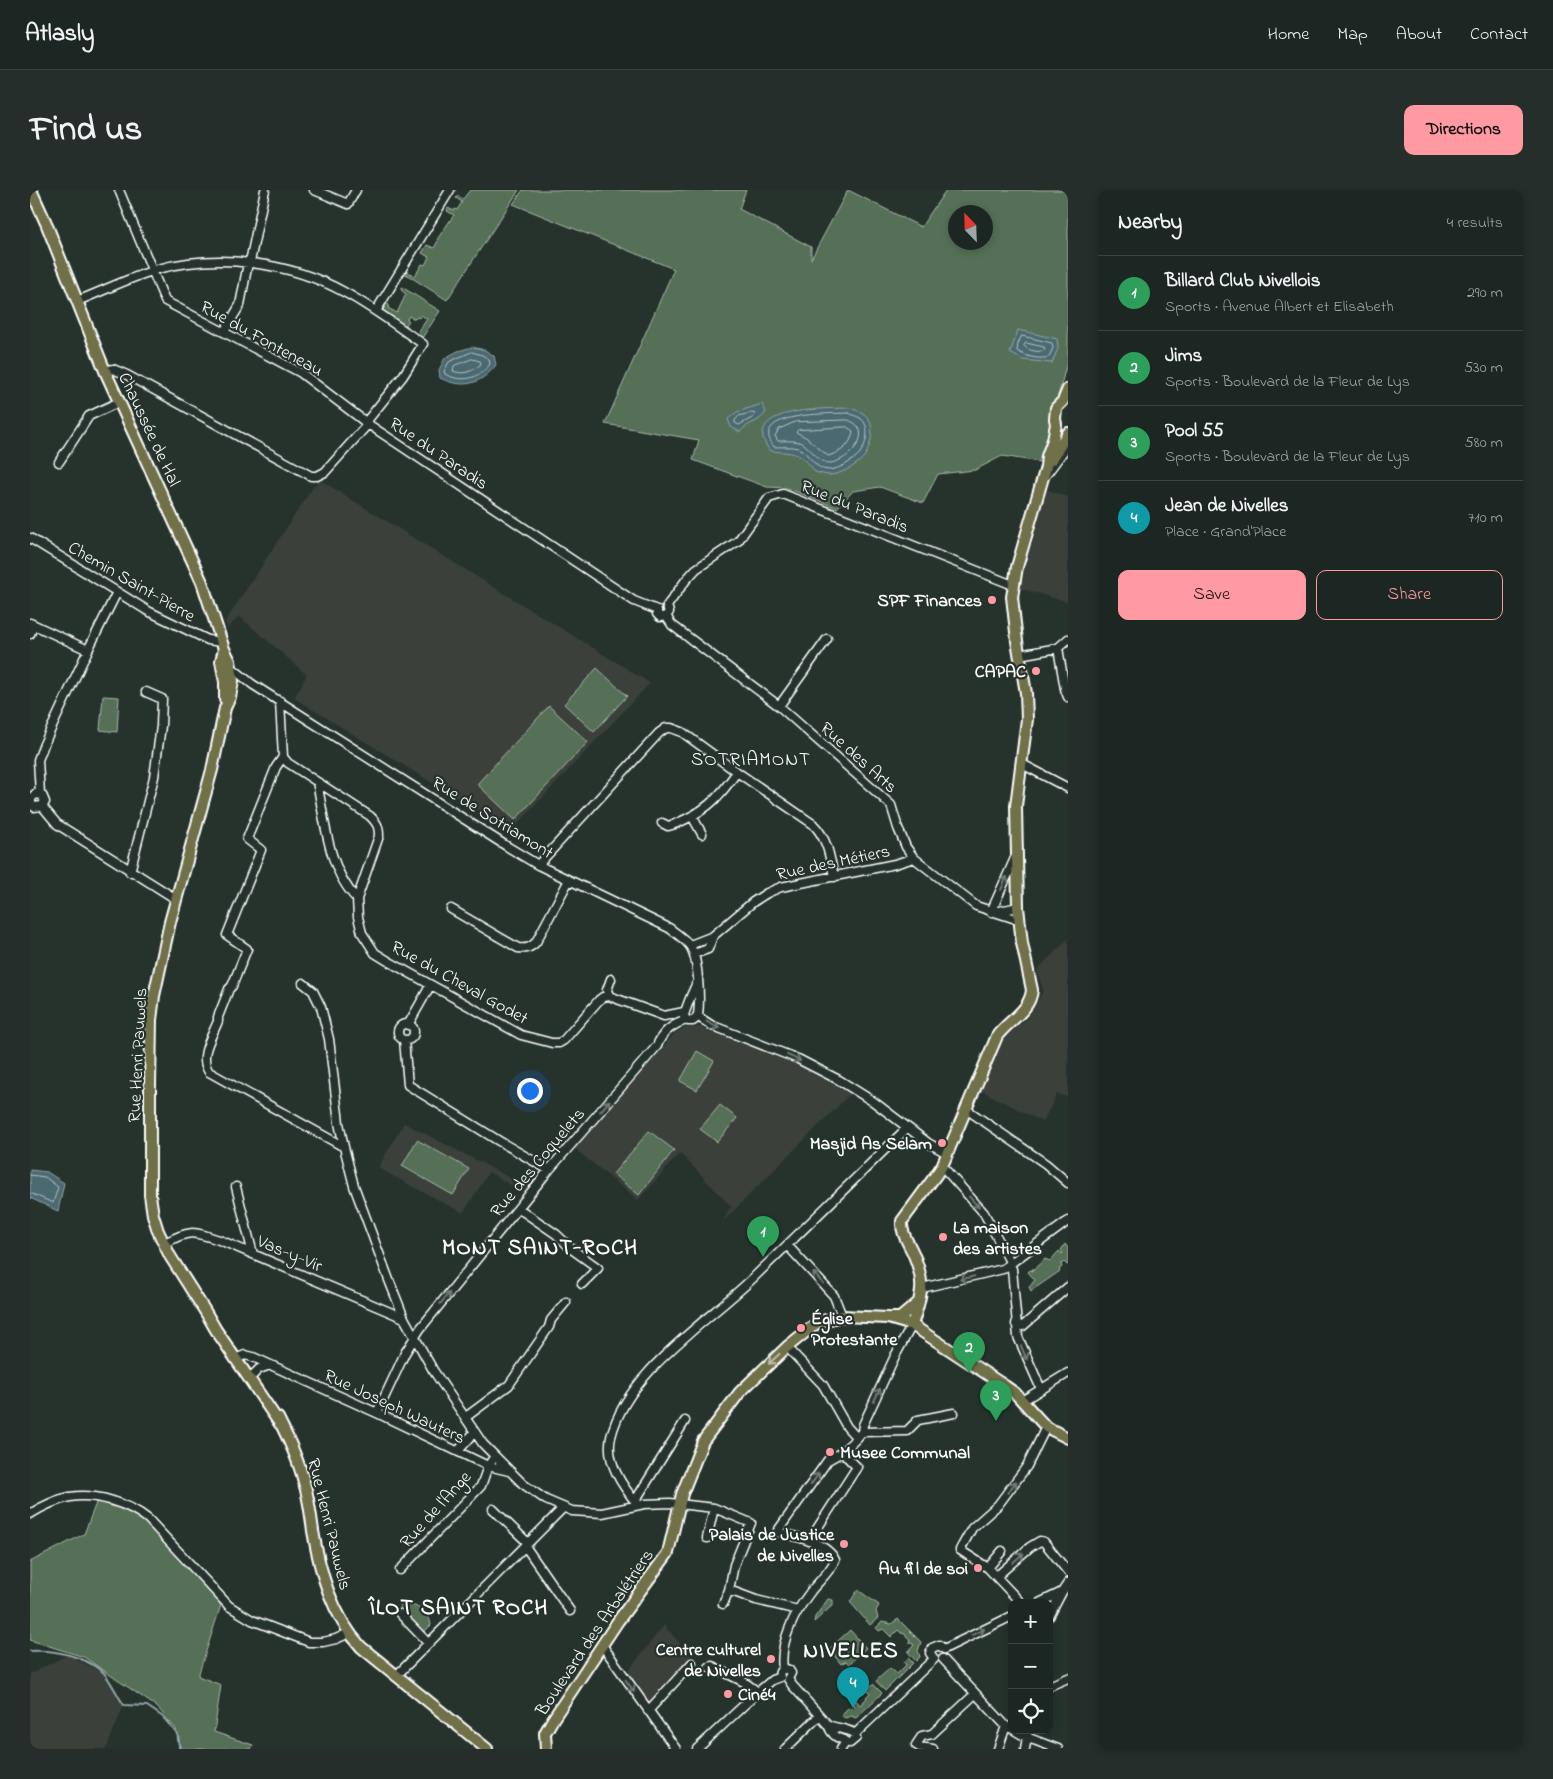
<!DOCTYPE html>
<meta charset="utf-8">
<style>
:root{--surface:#1c2622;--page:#252e2a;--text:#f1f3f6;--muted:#a0a5a5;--line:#3a4340;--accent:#ff9aa2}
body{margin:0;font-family:"Indie Flower",sans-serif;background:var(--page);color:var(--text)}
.controls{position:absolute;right:15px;bottom:15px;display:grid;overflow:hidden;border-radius:10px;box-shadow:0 2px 8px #0003}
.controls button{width:45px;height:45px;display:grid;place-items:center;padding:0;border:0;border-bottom:1px solid var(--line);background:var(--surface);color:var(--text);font:25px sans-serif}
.compass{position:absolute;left:918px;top:15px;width:45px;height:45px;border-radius:50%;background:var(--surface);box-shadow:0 2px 8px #0003;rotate:337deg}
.you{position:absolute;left:499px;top:900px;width:18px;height:18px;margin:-12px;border:4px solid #fff;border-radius:50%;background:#1a73e8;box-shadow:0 0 0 8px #1a73e833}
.badge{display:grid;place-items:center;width:32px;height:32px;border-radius:50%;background:var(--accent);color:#fff;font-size:16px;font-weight:700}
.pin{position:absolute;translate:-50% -41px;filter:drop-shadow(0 1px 2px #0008)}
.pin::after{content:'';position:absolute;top:26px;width:18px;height:15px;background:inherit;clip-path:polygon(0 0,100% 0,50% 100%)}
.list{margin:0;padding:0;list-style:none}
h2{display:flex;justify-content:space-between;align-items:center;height:65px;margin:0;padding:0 20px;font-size:21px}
h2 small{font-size:16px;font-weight:400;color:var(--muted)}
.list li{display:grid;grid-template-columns:32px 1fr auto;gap:15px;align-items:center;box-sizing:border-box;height:75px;padding:0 20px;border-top:1px solid var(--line)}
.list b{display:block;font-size:19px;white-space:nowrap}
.list p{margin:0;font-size:16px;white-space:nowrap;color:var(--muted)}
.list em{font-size:16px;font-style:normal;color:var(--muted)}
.actions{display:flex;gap:10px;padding:15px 20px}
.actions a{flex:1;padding:11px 0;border:1px solid var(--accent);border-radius:10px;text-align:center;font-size:18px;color:var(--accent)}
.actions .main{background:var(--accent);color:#111}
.icon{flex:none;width:28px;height:28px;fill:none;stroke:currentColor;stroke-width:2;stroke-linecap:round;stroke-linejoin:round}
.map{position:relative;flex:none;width:1038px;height:1559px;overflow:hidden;border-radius:10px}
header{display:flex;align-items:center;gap:30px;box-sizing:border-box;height:70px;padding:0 25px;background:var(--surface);border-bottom:1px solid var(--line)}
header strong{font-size:24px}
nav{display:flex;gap:28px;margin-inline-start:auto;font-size:18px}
.intro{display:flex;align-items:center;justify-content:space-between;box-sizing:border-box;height:120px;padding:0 30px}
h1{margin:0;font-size:35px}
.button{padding:12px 22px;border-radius:10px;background:var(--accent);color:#111;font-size:18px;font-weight:700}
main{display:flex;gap:30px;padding:0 30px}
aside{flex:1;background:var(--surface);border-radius:10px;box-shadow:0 2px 8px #0003}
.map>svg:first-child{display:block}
</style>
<header>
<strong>Atlasly</strong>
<nav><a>Home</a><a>Map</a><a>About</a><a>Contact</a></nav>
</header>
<div class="intro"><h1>Find us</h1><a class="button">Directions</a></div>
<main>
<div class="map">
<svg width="1038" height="1559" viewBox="0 0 1038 1559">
<rect width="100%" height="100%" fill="#26332d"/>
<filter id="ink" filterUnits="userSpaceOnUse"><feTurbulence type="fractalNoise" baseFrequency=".02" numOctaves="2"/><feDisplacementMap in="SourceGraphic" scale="10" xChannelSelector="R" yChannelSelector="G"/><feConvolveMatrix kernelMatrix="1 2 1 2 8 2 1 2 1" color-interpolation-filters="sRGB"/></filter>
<g filter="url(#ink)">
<!-- built -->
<path fill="#3b403a" d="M293 292 620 493 481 641 264 508 277 485 209 426 198 438 195 432 285 294Z
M1014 299 1038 307V412L989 398Z
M1038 749V907L1027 904 1013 932 950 900 971 849 997 829 1013 801 1007 780Z
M671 837 767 875 821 903 693 1031 701 1016 650 963 608 1010 544 958 646 842 655 838Z
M374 933 454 974 498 998 494 1003 459 982 433 1023 348 978Z
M634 1435 661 1467 618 1515 596 1484Z
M37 1465 74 1483 94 1515 76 1559H0V1484Z"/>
<!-- green -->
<path fill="#546f56" stroke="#aab7aa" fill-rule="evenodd" d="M440 0H489L417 110 374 83 376 81 385 86 392 74 395 75 399 67 392 63 397 55 404 58 408 51 407 50 408 48 424 25 417 21 418 18 424 21 425 19 427 20 432 12 426 8 428 6 433 9Z
M493 0H716L709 19 781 57V69L818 0 891 37 916 0H1038V169L1010 272 972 266 945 280 908 284 893 313 850 297 823 301 807 318 757 298 737 297 663 270 669 250 575 234 644 79 483 14ZM926 22H956V52H926Z
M372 97 410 121 392 148 387 144 397 129 391 125 389 128 387 127 385 129 379 126 377 129 379 131 375 136 353 120 356 113 359 115 358 118 367 123 376 104 371 100Z
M567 478 597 506 564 542 534 514Z
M73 506 89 507 87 542 70 540Z
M519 516 558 552 485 630 447 594Z
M667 861 684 871 667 900 650 891Z
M690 915 707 928 687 952 670 939Z
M619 941 644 960 609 1005 583 984Z
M387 950 439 979 423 1005 372 976Z
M1035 1054 1038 1058V1074L1037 1075 1034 1072 1031 1074 1032 1077 1029 1079 1030 1081 1001 1101 999 1097 1005 1090 998 1082 1000 1080 1003 1081 1002 1079H1004L1015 1069 1020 1071 1029 1061 1032 1064 1033 1063 1031 1060Z
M68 1308 102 1319 151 1365 191 1415 168 1486 191 1495 184 1542 223 1555 221 1559H149L146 1539 127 1517 54 1467 0 1450V1372L54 1344Z
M828 1400 849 1415 846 1421 848 1428 840 1435 820 1412Z
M798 1409 803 1410V1415L784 1432 785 1427Z
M373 1414C386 1415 399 1420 401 1435L394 1442 371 1420 369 1416Z
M868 1429 891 1452 888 1461 890 1467 886 1471 878 1462 884 1455 879 1452 880 1450 877 1448 875 1444 871 1443 868 1440 861 1447 853 1439 849 1441 846 1438 852 1432 861 1434Z
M820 1440 836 1458 819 1474 816 1471 811 1474 799 1459Z
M878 1468 883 1473 855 1501 846 1491 860 1478 867 1484 876 1475 874 1472Z
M843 1494 852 1503 826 1528 821 1526 815 1528 811 1525 819 1517 823 1519 824 1516 822 1514 826 1510 830 1515 837 1508 836 1507 840 1503 837 1499Z"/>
<!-- water -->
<path fill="#4b6971" stroke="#93a5aa" d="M988 140 1027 149 1028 158 1022 173 993 170 980 163Z
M442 157 455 160 464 166 466 175C450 195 433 199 410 188L409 180 415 168 428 161Z
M732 214 736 222C727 235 719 231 710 242L701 237 698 229 707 222Z
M820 218C824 220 831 221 834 224 846 233 842 252 836 264 830 274 812 284 800 285 795 285 789 283 785 282 770 261 764 263 740 261 738 258 734 252 733 248 728 216 801 219 820 218Z
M0 980 17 982 34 993 28 1021 0 1008Z"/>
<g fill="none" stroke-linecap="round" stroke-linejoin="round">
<!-- shore -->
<path stroke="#b7c3c6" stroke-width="1" d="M992 146 1022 153 1023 158 1019 167C1009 170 997 167 987 161L988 154Z
M996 153 1014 157 1015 160C1010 163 998 161 994 156Z
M442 162 452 165 459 169 460 174C449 189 431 193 415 184L414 181 419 172Z
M442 169 450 171 451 174C442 182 433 185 423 181L424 176Z
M722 223 725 224 724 227 709 235 705 233V230L709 226Z
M819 223C822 225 827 226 830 228 841 235 837 254 830 263 823 271 810 279 799 280 784 280 780 263 768 258 761 256 751 257 744 257 717 221 802 224 819 223Z
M818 230C847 240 820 271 800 273 790 274 781 258 772 253 765 250 755 251 748 251L745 246 749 239 765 232Z
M817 237 823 241C821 255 812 262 798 266L777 248 766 242 768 240Z
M0 985 15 987 28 997 23 1013 0 1003"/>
<!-- stream -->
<path stroke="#93a5aa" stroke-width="2" d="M0 1461C25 1459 53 1466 73 1482 80 1489 88 1507 94 1515L117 1516 133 1527 148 1545 150 1559"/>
<defs>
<path id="minor" d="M89 0 135 111 271 183 338 234 604 411 627 420V424L630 427 636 426
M284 0 318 14 326 0
M47 111C73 101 101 87 128 79 188 63 260 72 314 102 342 117 367 136 393 154L373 186 336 232
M346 121 420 0
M194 142 210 115 218 73 221 67 235 0
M75 181 83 179 97 185 281 286H287L295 282 338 234
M29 272 59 226 89 212
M1015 286 1038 255
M0 348 118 421 178 450 191 452
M636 426 642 435 749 516 861 615 868 638 876 657 884 668 946 716 989 730
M636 426 639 422 637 416 656 390 666 379 708 351 739 308 753 304 983 395
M0 433 58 460
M0 444 4 435
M1028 458 1035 499 1038 507
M989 465 1028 458 1038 449
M198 477H201L222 494 478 657 508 675 639 738C646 743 655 749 660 756 669 769 670 810 668 825 667 828 666 829 663 831H658L654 827C654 822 664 798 667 793
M250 511 253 567 258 573 340 626C347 633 349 636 349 646L327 709 328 727 332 743 345 763 358 771 491 845 522 853H529L534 850 569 810 573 807 579 806 634 826 654 822
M749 516 797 449
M253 567 246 577 217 649 231 660 197 745 217 759 202 796 199 799 188 827V831C182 847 168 866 179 882L314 957
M992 574 1038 598
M287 592C295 631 298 680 327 709
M10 604 8 570 14 554 58 460 87 402
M1 609 5 604 12 605 15 612 12 616
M1 609V614L4 617 12 616
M12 616 27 634 146 709
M662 626 672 644
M632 633 638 636C644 635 650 632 656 629 681 617 691 604 707 582
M508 675 629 543 636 538H641L652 542 707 582 783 634C798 649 800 668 804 687
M100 682 124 587 131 536 132 509 116 502
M421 719 488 758C496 759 501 758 506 752L539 690
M961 722 986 666
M965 722 988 717
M660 755 683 746 723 712 737 703 751 697 865 674 884 668
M664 764 678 759 683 746
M273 793 283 801 291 817 299 849 309 933 314 957 324 996 359 1090 374 1128 403 1180 453 1254 493 1294 516 1310 542 1321 572 1323 614 1314 640 1313 684 1318 721 1333 704 1375 699 1400 693 1414
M579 806 577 800 581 789
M667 826 681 835 768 869 809 890 844 912 898 953 917 963
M368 842a8 8 0 1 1 16 0a8 8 0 1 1-16 0Z
M378 835 400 796
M374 850 378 895 469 951 519 980
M936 919 1016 974 1038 993
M912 976 954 1023 978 1068 982 1079 988 1147 1011 1199
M206 997 223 1064
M488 1018 526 1044 543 1060 568 1078 552 1094
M133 1054C160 1039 163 1041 192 1051L374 1128
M757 1055 804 1106 812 1126
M892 1098 973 1079 1038 1031
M986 1134 993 1136 1038 1097
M757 1157 793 1195 817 1237 827 1248
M205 1169 215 1165 223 1167 347 1223 458 1276 479 1281
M219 1189 229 1179 240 1175
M992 1211 1038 1183
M347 1223 375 1163 390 1139 519 980 627 856C632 842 643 834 657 830
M436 1227 479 1195 519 1137 521 1130 536 1112
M832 1242 877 1241 888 1230 924 1223
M428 1261 445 1242
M605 1311 655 1231
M608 1315C593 1297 575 1272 581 1247 596 1183 676 1133 722 1089 774 1039 826 988 877 938
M463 1319 498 1353
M0 1324C13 1316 25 1310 40 1307 66 1303 98 1313 118 1329L199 1416 222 1430 279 1452H293L306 1449 319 1443
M677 1348 684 1318
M779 1351 827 1277 812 1262
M495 1356 540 1421
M958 1378 972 1361
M370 1380 451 1296 458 1276 465 1266
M967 1386 1000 1357 1010 1351 1014 1352 1038 1382
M699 1400 726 1410 768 1420
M991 1413 958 1378 930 1360 942 1338 968 1315 997 1276 1016 1237
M1009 1413 1032 1402
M370 1424 398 1453
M1019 1427 1032 1402 1038 1393
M572 1455 646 1559
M914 1459 982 1426
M904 1469 900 1463 902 1458 909 1455 914 1459
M913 1469 976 1536 982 1539
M679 1477 682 1476 714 1492 728 1502
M753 1479C749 1452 765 1422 781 1401 789 1391 800 1382 805 1370 797 1352 764 1346 747 1342L798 1270 812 1262 827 1248 832 1242 833 1235 865 1166 882 1135
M366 1486 533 1318
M750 1487C748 1481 753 1477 759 1480L761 1483 758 1489 762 1495 798 1535C801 1544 806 1548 814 1550
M1019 1496 1038 1488
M618 1521 662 1473
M798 1535C805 1538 822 1540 825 1544
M984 1540 996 1547 1028 1559
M825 1544 904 1469
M902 1544 945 1504
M902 1544 892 1546 886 1555 889 1557 903 1559
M820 1553 826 1548 825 1544
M667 1559 728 1502 742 1490 750 1487
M755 1559 789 1526
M811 1559 816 1552
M968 1559 976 1536
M995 1559 998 1540"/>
<path id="major" d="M1 0 16 33 75 181 172 392 194 459 200 471 203 491 200 507 195 518 182 580 140 732 124 806 121 830 120 897V1005L123 1025 128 1041 140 1066 175 1121 186 1140 250 1234
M1021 270 1038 243
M194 459 191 471 195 492V509
M861 1128H870L889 1112
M882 1135C892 1105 896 1093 883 1063 878 1052 871 1043 872 1031L906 985 912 976 967 846C979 830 1000 821 1002 800L992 753 988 717 986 616 997 529 996 503 987 451 982 407 987 377 1016 277 1017 266 1023 250 1026 234 1025 229 1026 218 1033 211 1038 199
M248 1228C259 1250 269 1271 275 1296 279 1310 281 1326 283 1341 290 1383 302 1425 331 1457L457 1559
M516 1559 515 1543 523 1529 588 1431 638 1363 652 1304 673 1251 710 1202 757 1157 788 1132 812 1126 858 1128 882 1135 975 1196 985 1203 1016 1237 1038 1248"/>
</defs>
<!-- minor casing -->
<use href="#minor" stroke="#fff" stroke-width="11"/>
<!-- major casing -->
<use href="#major" stroke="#fff" stroke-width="14"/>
<!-- minor -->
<use href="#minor" stroke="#26332d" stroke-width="8"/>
<!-- major -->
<use href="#major" stroke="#6f704a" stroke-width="10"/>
</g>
<!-- one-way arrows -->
<defs><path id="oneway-shaft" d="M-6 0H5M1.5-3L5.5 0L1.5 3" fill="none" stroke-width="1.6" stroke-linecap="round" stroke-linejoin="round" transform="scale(1.25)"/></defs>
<g stroke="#727a76">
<use href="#oneway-shaft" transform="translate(974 693) rotate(-67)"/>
<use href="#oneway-shaft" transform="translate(683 835) rotate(27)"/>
<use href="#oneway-shaft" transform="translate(764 868) rotate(25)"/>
<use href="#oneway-shaft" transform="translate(575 916) rotate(-50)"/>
<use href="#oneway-shaft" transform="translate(944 1012) rotate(48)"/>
<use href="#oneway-shaft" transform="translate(788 1088) rotate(-132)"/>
<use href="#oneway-shaft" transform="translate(937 1088) rotate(166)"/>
<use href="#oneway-shaft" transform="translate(415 1108) rotate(-51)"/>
<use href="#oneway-shaft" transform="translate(994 1163) rotate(67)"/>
<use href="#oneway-shaft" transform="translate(847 1205) rotate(-65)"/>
<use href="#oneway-shaft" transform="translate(785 1289) rotate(-54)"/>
<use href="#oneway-shaft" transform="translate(982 1297) rotate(-52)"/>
<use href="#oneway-shaft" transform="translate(988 1368) rotate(-41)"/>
<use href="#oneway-shaft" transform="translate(948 1442) rotate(-26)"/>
<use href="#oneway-shaft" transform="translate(600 1496) rotate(55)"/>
</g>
<use stroke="#bebfae" href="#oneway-shaft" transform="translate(744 1169) rotate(137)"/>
</g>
<!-- markers -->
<g fill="#ff9aa2" stroke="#26332d" stroke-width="2">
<circle cx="962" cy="410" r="5"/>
<circle cx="1006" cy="481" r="5"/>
<circle cx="912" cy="953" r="5"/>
<circle cx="913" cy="1047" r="5"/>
<circle cx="771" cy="1138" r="5"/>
<circle cx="800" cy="1262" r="5"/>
<circle cx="814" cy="1354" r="5"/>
<circle cx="948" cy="1378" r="5"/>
<circle cx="741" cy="1469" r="5"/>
<circle cx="698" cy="1504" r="5"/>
</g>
<g text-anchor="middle" stroke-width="4.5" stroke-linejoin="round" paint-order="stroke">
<!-- street labels -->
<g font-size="18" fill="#fff" stroke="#26332d">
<text transform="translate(232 148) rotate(29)" y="6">Rue du Fonteneau</text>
<text transform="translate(120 239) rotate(65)" y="6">Chaussée de Hal</text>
<text transform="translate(409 263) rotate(34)" y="6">Rue du Paradis</text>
<text transform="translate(825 316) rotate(22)" y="6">Rue du Paradis</text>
<text transform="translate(102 391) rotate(30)" y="6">Chemin Saint-Pierre</text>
<text transform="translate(829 567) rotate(42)" y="6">Rue des Arts</text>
<text transform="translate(463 627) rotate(32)" y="6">Rue de Sotriamont</text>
<text transform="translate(803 672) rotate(-12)" y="6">Rue des Métiers</text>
<text transform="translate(430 792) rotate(29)" y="6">Rue du Cheval Godet</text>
<text transform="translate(107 865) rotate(-87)" y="6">Rue Henri Pauwels</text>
<text transform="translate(507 972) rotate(-50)" y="6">Rue des Coquelets</text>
<text transform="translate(260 1063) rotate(23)" y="6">Vas-y-Vir</text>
<text transform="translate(365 1216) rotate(25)" y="6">Rue Joseph Wauters</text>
<text transform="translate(405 1319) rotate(-48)" y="6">Rue de l'Ange</text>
<text transform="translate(300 1334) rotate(76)" y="6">Rue Henri Pauwels</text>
<text transform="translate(564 1442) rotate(-56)" y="6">Boulevard des Arbalétriers</text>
</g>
<!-- poi labels -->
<g font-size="18" font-weight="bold" fill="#fff" stroke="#26332d" text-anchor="end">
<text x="952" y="416">SPF Finances</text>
<text x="996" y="487">CAPAC</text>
<text x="902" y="959">Masjid As Selam</text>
<text x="923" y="1043" text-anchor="start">La maison<tspan x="923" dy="21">des artistes</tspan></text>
<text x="781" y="1134" text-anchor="start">Église<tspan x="781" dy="21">Protestante</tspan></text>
<text x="810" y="1268" text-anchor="start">Musee Communal</text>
<text x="804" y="1350">Palais de Justice<tspan x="804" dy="21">de Nivelles</tspan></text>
<text x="938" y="1384">Au fil de soi</text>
<text x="731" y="1465">Centre culturel<tspan x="731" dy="21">de Nivelles</tspan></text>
<text x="708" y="1510" text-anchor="start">Ciné4</text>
</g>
<!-- neighbourhood labels -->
<g font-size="19" letter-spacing="1" fill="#fff" stroke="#26332d">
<text x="721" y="575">SOTRIAMONT</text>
</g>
<!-- district labels -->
<g font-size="22" font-weight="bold" letter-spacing="1" fill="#fff" stroke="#26332d">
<text x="510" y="1064">MONT SAINT-ROCH</text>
<text x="429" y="1424">ÎLOT SAINT ROCH</text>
<text x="821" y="1467">NIVELLES</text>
</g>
</g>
</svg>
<div class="controls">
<button>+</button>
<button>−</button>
<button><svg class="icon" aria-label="locate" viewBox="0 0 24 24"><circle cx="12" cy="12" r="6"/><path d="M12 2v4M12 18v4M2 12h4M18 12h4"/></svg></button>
</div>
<svg class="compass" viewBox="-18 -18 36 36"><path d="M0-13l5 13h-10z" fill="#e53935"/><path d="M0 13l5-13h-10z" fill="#a0a5a5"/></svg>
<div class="you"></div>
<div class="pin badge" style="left:733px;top:1067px;background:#2e9e5b">1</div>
<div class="pin badge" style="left:939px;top:1183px;background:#2e9e5b">2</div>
<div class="pin badge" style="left:966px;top:1231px;background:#2e9e5b">3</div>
<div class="pin badge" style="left:823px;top:1518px;background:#0f9aa8">4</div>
</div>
<aside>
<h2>Nearby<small>4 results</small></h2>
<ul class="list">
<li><span class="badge" style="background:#2e9e5b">1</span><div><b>Billard Club Nivellois</b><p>Sports · Avenue Albert et Elisabeth</p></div><em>290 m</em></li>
<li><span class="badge" style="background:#2e9e5b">2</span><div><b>Jims</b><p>Sports · Boulevard de la Fleur de Lys</p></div><em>530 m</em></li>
<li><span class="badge" style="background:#2e9e5b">3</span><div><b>Pool 55</b><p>Sports · Boulevard de la Fleur de Lys</p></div><em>580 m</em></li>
<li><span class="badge" style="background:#0f9aa8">4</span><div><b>Jean de Nivelles</b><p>Place · Grand'Place</p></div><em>710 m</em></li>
</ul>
<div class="actions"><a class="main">Save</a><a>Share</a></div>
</aside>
</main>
